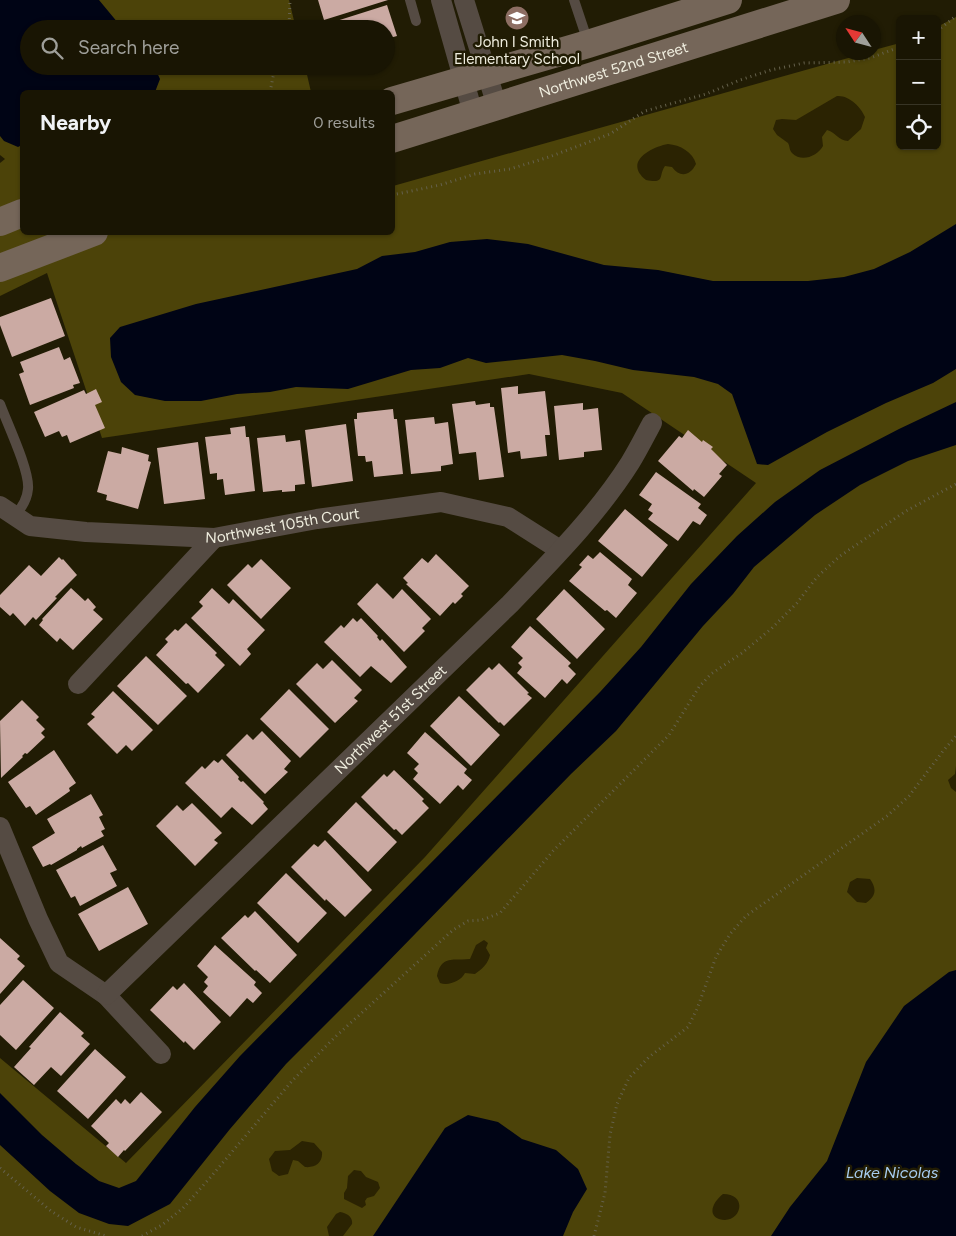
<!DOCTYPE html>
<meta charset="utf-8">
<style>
:root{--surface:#191503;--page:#221e0d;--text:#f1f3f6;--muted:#9f9f9a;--line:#373425}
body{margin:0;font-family:Figtree,sans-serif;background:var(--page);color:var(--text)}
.controls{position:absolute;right:15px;top:15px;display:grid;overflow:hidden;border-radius:8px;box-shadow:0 1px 4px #0004}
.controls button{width:45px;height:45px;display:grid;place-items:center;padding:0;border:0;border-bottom:1px solid var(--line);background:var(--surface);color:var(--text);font:25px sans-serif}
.compass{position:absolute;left:836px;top:15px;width:45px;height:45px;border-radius:50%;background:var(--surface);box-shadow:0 1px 4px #0004;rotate:306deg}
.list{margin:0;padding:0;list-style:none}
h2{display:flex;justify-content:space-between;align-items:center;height:65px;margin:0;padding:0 20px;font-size:21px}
h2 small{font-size:16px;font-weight:400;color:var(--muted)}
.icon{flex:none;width:28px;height:28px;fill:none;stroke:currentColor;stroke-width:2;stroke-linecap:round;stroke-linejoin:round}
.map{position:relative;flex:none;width:956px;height:1236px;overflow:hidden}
.search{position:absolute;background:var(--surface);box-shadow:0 1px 4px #0004;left:20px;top:20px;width:375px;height:55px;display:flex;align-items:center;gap:12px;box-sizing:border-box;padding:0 18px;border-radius:28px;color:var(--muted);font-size:19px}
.panel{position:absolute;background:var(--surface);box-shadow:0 1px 4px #0004;left:20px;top:90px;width:375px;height:145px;border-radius:8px}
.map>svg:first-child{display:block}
</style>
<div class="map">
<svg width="956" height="1236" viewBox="0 0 956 1236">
<rect width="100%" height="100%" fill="#211c04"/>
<!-- green -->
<path fill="#4c4309" d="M0 0H289L296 29H29V66H305L311 92H22V232H392L393 186 866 53 874 52V50L900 43V146H937V27L956 17V1236H0V1058L126 1163 425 857 756 483 622 393 529 374 102 438 47 273 0 296V163L5 159 0 155Z"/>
<!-- sand -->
<path fill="#2b2302" d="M837 96C849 95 861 107 865 117L861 129 848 141C839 141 835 132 827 130L822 137 823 146C817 156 802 163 792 153 789 150 790 146 788 143L777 135 773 129 776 120 782 119 796 120Z
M668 144C680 145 693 152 696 164 690 176 680 178 672 167L665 166C658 176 666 184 646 180 623 162 651 147 668 144Z
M956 766V792L951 788 948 780 955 774Z
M857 878 870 879C877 889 876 896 866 903L857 902 847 892 850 882Z
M484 940 488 943 486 948 490 955C488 964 482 969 475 974L465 973C461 981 449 986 440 983L437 976C441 954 455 961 470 959L476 945Z
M302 1141 314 1143 322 1152C323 1163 315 1168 305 1167L298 1161 293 1160 288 1174 279 1176 272 1171 269 1159 275 1151 290 1150Z
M354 1170 361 1171 366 1177 378 1182 380 1188 374 1196 367 1198 365 1201 366 1205 362 1208 344 1199V1193L347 1188 348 1176Z
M723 1194C750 1194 740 1226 719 1219 706 1214 715 1200 723 1194Z
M340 1212C347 1213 353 1217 352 1224L343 1236H329L327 1227 336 1214Z"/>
<!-- water -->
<path fill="#000415" d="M0 0H99L123 29H29V66H154L160 79 155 92H22V145L18 147 4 141 0 136Z
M956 224V369L933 383 886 403 827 432 768 465 757 464 732 394 718 384 694 377 633 370 595 361 562 355 486 363 468 358 440 368 411 370 348 389 296 387 270 392 237 394 201 401H165L135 395 121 382 111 357 110 338 120 327 196 304 357 269 382 256 415 252 450 242 487 239 528 244 604 265 658 270 713 281H808L844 277 874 269 910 252Z
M956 402V445L908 461 860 485 815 515 754 567 733 594 703 626 616 731 571 774 378 972 286 1064 230 1129 170 1204 128 1226 109 1224 79 1213 50 1191 0 1145V1093L42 1135 76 1164 99 1181 119 1188 136 1181 195 1107 240 1056 600 692 641 647 691 584 737 536 775 502 820 470 899 429Z
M956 970V1236H771L790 1207 827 1161 866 1062 904 1006 949 972Z
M468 1115 498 1122 522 1139 556 1150 578 1169 587 1189 573 1212 563 1236H373L445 1128Z"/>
<!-- building -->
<path fill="#cbaaa3" d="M318 0H388L324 20Z
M387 5 397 36 386 39V29H329L327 24Z
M51 298 65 336 12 357 0 325V317Z
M59 347 64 360 70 357 80 383 73 385 74 388 30 405 19 374 24 372 20 362Z
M518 386V394L545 391 550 435H545L547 456 521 459 520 451 508 453 501 388Z
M96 389 102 402 95 405 105 428 70 443 67 435 62 437 59 431 45 437 34 412 84 390 86 394Z
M475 401 476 405 490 403V407H494L504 477 479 480 476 452 459 454 452 404Z
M583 403V410L598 408 602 450 584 452V457L559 460 554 406Z
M393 409 394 419H397L403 474 374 477 372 461 366 462 365 456H358L354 419H357V413Z
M434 417 435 424 448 422 453 464 441 466V471L411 474 405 420Z
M346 424 353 481 312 487 305 430Z
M245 426 246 437H249L255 491 225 495 223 479 217 480V473L210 474 205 437 231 434 230 428Z
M688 430 702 442 703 440 713 447 711 449 727 465 719 474 722 476 704 497 694 489 693 491 658 461 679 436 682 438Z
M285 435 286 442 300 440 305 484 295 485V491L282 492V490L263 492 257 438Z
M198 442 205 499 164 504 157 448Z
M122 447 149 455 148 461 151 462 138 509 106 500 107 495 97 492 108 451 121 454Z
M656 472 701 504 698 508 707 515 700 525 693 521 678 541 648 519 653 513 648 510 652 504 639 495Z
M625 509 668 545 642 577 598 541Z
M600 552 632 579 628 585 637 593 616 618 607 610 605 611 569 581 582 567 579 565 588 555 593 559Z
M436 554 469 586 461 594 463 596 455 604 453 602 440 616 406 584 408 583 403 578 422 558 428 563Z
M59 557 62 560 63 559 77 575 55 597 57 598 36 620 33 617 25 626 13 613 10 616 0 607V595L29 565 41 576Z
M261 559 291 588 261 619 227 585 248 564 252 568Z
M377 583 393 599 402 589 431 619 422 628 425 631 404 652 357 604Z
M71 588 85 601 88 598 96 607 93 610 103 619 73 650 60 638 57 642 39 625 43 620 42 619Z
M212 588 229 604 233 599 265 630 247 649 251 654 240 666 191 618 203 606 199 602Z
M564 589 605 629 577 659 536 619Z
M353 618 357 622 361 618 378 636 377 637 380 641 382 639 407 667 391 683 371 666 360 677 324 642 341 625 344 628Z
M186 623 217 653 215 655 225 665 198 693 188 683 186 684 156 655 168 642 165 639 175 629 178 631Z
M530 626 571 663 568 666 576 674 567 684 562 679 545 698 517 673 522 667 518 663 523 658 511 647Z
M146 656 187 696 158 725 117 686Z
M332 660 362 690 354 698 358 701 335 723 296 684 317 663 323 669Z
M499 663 529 693 527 694 532 698 504 726 500 722 499 723 466 690 489 667 492 670Z
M289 689 329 729 300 758 260 719Z
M113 691 153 730 132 751 126 745 117 754 87 724 95 717 91 714Z
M459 696 500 735 471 766 430 726Z
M22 700 39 717 36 720 45 729 41 733 45 737 27 754 25 753 22 756 23 757 1 778 0 721Z
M262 731 291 761 284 769 288 772 265 794 226 755 247 734 253 740Z
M425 732 467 769 464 773 472 780 463 790 458 785 440 804 413 779 418 773 414 769 419 764 407 753Z
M54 750 76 783 69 788 70 791 36 815 30 806 26 808 8 782Z
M222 759 239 777 238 779 241 782 243 781 264 802 263 803 268 809 252 825 232 807 221 818 185 783 202 766 205 769 214 760 218 763Z
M394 770 424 799 422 801 429 808 402 835 396 829 394 830 361 797 384 774 387 777Z
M91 794 103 815 99 817 105 829 101 831 104 836 82 848 81 846 77 849V850L51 865 50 864 43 867 32 847 55 833 47 819Z
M356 802 397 842 368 872 327 832Z
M192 803 222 833 214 840 218 843 195 866 156 826 177 805 183 811Z
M325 840 372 890 345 917 326 899 325 901 291 867 314 844 318 847Z
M103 845 117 870 110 873 117 886 80 906 75 896 71 898 56 870Z
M286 873 327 913 298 943 257 903Z
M128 887 148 924 99 951 78 914Z
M255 911 297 955 270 983 256 970 255 971 221 938 245 915 248 918Z
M0 938 20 956 17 959 25 966 0 994Z
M215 945 256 982 254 985 262 993 253 1003 247 998 230 1017 203 992 208 986 204 982 208 977 197 966Z
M23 980 54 1008 16 1050 0 1035V1005Z
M184 983 221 1022 194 1050 185 1041 184 1043 150 1010 173 986 177 990Z
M60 1012 84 1033 81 1036 90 1044 61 1076 51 1067 34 1085 14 1067 31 1048 29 1047Z
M95 1049 126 1077 88 1119 57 1091Z
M141 1092 162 1112 125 1151 124 1150 118 1157 106 1146 109 1143 91 1126 116 1099 121 1104 125 1099 130 1104Z"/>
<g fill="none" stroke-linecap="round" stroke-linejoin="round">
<!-- path -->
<path stroke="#65614c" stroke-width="3" stroke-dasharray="1 4" stroke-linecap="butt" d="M289 29 290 0
M937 31 956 16
M270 92 273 77 277 66
M392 195 440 185 475 174 510 169 549 157 610 134 645 111 706 94 740 80 771 70 804 63 847 62 870 58 900 47
M0 1168 51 1211 76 1227 106 1236
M142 1236 162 1225 183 1208 209 1179 292 1081 334 1038 453 930 468 921 482 920 500 913 553 851 669 735 699 687 711 674 742 653 771 629 797 603 817 577 840 556 906 511 956 484
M594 1236 605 1193 610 1135 617 1104 629 1078 649 1057 688 1027 697 1009 716 957 730 934 746 916 887 816 909 796 943 751 956 736"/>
<!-- lane -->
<path stroke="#554b43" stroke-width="10" d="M410 0 416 21
M574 0 588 42
M0 404C7 423 30 471 28 489 27 500 21 509 14 516"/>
<!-- street -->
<g stroke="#554b43" stroke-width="20">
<path d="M441 0 473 113"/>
<path d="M464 0 497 106"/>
<path id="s1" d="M0 506 30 526 86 532 214 538 317 519 441 502 508 517 560 550"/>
<path d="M78 684 214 538"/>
<path d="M0 827 38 919 59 963 106 995 161 1054"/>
<path id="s2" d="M106 995 510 604C552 560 597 515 630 463 638 450 645 436 652 423"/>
</g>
<!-- secondary -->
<g stroke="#756659" stroke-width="28">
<path d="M392 101 588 44 728 0"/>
<path id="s3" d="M392 139 836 0"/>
<path d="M0 222 22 213"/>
<path d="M0 268 94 232"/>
</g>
</g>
<!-- icons -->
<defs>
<symbol id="school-disc" viewBox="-11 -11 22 22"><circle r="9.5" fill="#8d6e63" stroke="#211c04"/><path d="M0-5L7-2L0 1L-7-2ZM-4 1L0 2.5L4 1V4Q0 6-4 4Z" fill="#fff"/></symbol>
</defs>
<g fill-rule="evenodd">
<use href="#school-disc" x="503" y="4" width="28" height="28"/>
</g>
<g text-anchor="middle" stroke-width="5" stroke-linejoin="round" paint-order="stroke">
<!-- poi labels -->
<g font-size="15" fill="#efedde" stroke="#211c04">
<text x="517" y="47">John I Smith<tspan x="517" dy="17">Elementary School</tspan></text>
</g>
<!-- street labels -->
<g font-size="15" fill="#efedde" stroke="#211c04">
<text dy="5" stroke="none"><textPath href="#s3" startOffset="232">Northwest 52nd Street</textPath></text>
<text dy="5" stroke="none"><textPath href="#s1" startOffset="290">Northwest 105th Court</textPath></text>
<text dy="5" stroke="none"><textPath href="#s2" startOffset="396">Northwest 51st Street</textPath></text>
</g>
<!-- water labels -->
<g font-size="16" font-style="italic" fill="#a7cdf0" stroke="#211c04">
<text x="892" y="1178">Lake Nicolas</text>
</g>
</g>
</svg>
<div class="controls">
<button>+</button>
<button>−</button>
<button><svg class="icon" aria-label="locate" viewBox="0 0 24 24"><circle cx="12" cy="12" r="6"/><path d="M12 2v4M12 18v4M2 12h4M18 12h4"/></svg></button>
</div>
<svg class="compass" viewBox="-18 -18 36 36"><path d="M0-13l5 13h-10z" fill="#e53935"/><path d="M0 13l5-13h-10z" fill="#9f9f9a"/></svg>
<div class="search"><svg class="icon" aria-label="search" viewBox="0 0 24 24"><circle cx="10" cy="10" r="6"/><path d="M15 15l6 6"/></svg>Search here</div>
<section class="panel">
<h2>Nearby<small>0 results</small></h2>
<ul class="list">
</ul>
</section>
</div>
